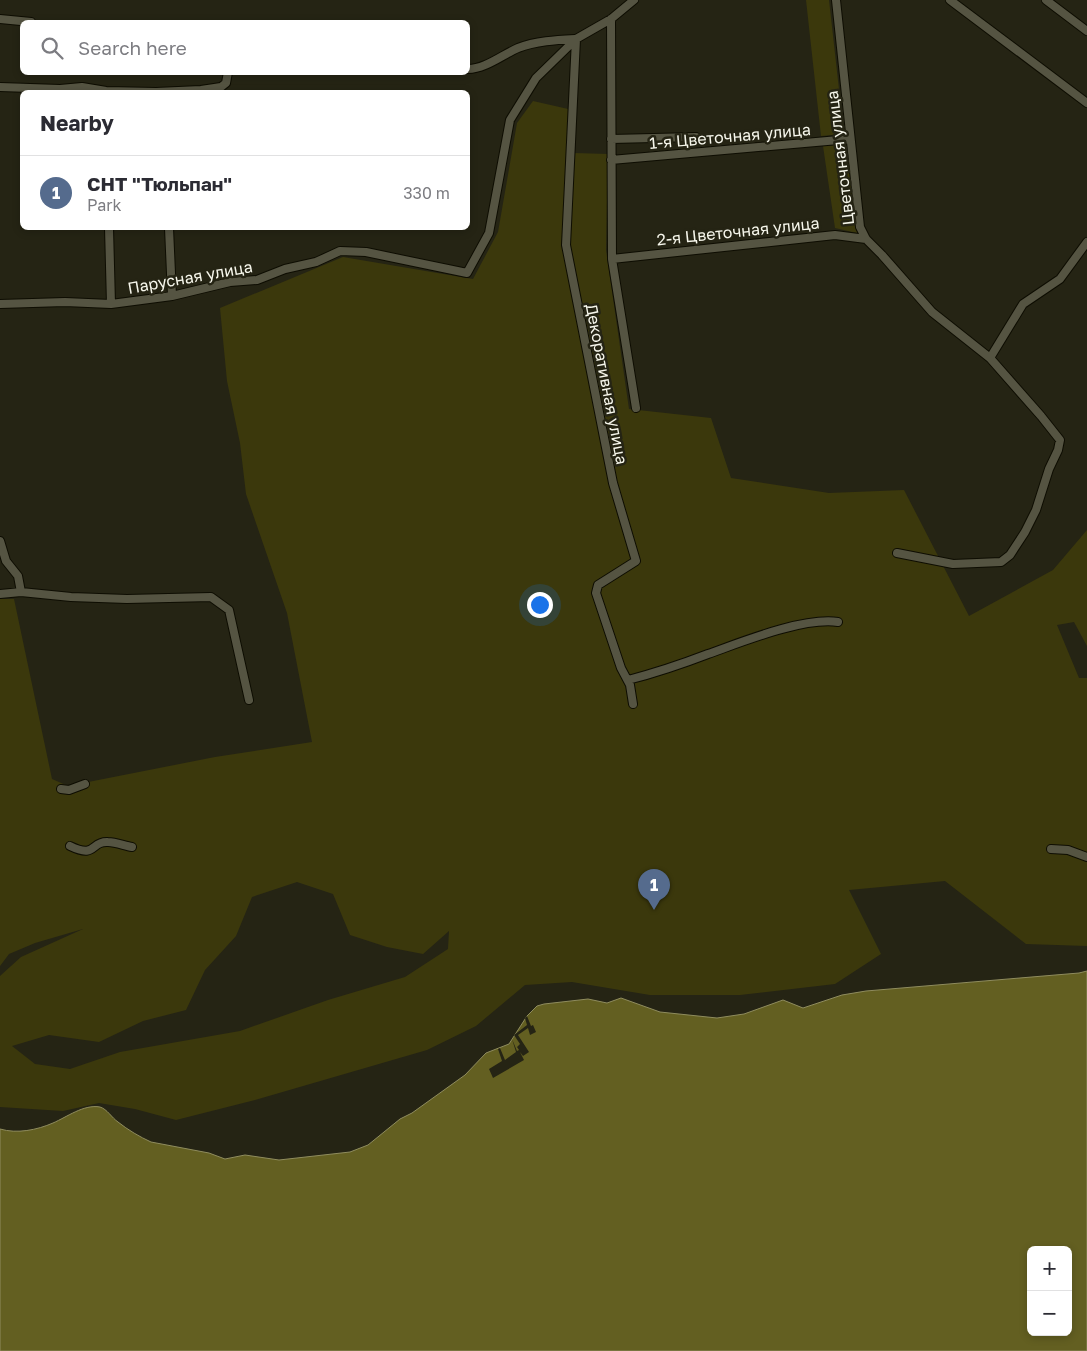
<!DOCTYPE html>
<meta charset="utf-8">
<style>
:root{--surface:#fff;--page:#f2f2f3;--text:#2b2b33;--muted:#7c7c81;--line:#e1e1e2;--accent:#556b8d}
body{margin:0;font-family:"Golos Text",sans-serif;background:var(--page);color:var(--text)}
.controls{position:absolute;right:15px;bottom:15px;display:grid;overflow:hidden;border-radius:8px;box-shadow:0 2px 8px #0003}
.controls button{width:45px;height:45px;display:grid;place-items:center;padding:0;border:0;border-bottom:1px solid var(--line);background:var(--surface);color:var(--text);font:25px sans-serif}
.you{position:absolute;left:539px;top:604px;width:18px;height:18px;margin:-12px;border:4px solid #fff;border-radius:50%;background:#1a73e8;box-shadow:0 0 0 8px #1a73e833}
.badge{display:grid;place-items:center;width:32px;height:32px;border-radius:50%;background:var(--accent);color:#fff;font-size:16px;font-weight:700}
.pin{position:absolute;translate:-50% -41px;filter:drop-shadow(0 1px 2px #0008)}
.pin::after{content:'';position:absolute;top:26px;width:18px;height:15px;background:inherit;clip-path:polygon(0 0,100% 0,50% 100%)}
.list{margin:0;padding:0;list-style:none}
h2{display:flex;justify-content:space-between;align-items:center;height:65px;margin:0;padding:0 20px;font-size:21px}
h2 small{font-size:16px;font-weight:400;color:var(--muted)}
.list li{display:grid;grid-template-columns:32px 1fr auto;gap:15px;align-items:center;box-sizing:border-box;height:75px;padding:0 20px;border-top:1px solid var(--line)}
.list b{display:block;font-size:19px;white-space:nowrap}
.list p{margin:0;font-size:16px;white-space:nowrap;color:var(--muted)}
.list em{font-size:16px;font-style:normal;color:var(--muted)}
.icon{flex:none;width:28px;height:28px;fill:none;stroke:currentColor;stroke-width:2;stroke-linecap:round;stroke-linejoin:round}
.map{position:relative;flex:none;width:1087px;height:1351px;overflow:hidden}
.search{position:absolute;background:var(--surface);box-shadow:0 2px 8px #0003;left:20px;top:20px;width:450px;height:55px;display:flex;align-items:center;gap:12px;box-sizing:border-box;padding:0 18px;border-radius:8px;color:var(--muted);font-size:19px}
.panel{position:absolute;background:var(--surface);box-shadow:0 2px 8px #0003;left:20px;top:90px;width:450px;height:140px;border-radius:8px}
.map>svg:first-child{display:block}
</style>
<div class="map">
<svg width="1087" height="1351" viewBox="0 0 1087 1351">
<rect width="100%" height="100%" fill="#252414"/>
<!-- green -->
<path fill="#3b380c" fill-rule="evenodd" d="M806 0H829L844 134 821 136Z
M533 101 577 111 574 153 608 154 606 250 629 409 711 418 731 478 829 493 904 490 969 616 1053 570 1087 530V646L1074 622 1057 625 1079 678H1087V946L1026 944 945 881 849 890 881 954 835 984 740 995H650L572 982 525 985 476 1026 427 1050 255 1100 176 1120 135 1109 99 1103 63 1111 0 1107V976L21 957 83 929 35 943 9 954 0 966V599H14L52 779 68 786 215 757 312 742 287 613 246 494 240 443 227 381 220 308 343 257 473 279 498 232 517 123ZM297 882 333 894 350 935 387 947 423 954 449 931 448 949 405 977 328 1000 240 1031 120 1052 70 1069 35 1064 12 1046 49 1035 99 1042 143 1021 186 1010 205 970 236 936 252 897Z
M846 144 857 233 835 228 823 146Z"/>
<!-- water -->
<path fill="#635f21" stroke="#8f8c5e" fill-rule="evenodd" d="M1087 971V1351H0V1129C17 1134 37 1130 53 1123 67 1117 84 1104 100 1107 107 1109 112 1118 118 1122 128 1130 140 1137 151 1142L209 1153 225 1159 245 1155 279 1160 350 1152 368 1145 400 1119 412 1113 465 1075 486 1053 509 1044 527 1016 537 1006 544 1004 588 999 607 1003 621 998 660 1012 717 1018 744 1014 783 1000 803 1008 842 995 866 991 1079 973ZM1031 1250H1068V1332H1031Z"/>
<!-- pier -->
<path fill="#252414" d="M527 1016 531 1026 533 1025 536 1032 530 1035 528 1028 518 1035 529 1052 523 1056 520 1052 524 1060 493 1078 489 1069 502 1061 498 1049 500 1048 505 1060 516 1052 512 1039 517 1051 519 1050 517 1047 520 1044 514 1035 527 1025 525 1018Z"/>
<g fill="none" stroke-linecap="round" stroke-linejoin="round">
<defs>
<path id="minor" d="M836 0 860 227 866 239 882 255 932 312 990 358 1041 416 1060 440 1058 450 1049 469 1036 510 1025 532 1010 555 1001 562 953 564 897 553
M950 0 1087 103
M1046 0 1087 31
M0 19 31 22
M611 19 612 259 636 408
M576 39 566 245 613 483 636 561 598 585 596 593 621 668 630 685 633 704
M468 69C485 69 502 55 518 48 536 41 557 40 576 39
M0 87 60 89 82 87 106 91 156 92 201 90 221 87 226 83 228 72
M611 139 696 137
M611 160 850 139
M109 228 111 304
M169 228 172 296
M612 259 835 235 866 239
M0 304 65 302 111 304 172 296 230 282 257 280 285 269 316 262 340 251 366 252 467 273 489 233 510 120 536 78 576 39 611 19 634 0
M990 358 1023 304 1060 279 1087 242
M0 541 6 561 18 576 21 592
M0 594 21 592 71 597 127 599 211 597 229 610 249 700
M628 680C655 673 682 664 708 654 742 642 803 617 838 622
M61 789 69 790 85 784
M70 846C97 859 90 841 108 842 116 842 125 846 132 847
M1051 849 1068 850 1087 857"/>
</defs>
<!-- minor casing -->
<use href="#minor" stroke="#0e0d02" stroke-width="10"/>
<!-- minor -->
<use href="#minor" stroke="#555442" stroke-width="8"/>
</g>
<g text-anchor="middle" stroke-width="5" stroke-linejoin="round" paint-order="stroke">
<!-- street labels -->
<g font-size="16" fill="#f6f6eb" stroke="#252414">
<text transform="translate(730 136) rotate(-5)" y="6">1-я Цветочная улица</text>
<text transform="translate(840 158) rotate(-97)" y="6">Цветочная улица</text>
<text transform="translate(738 231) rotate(-6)" y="6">2-я Цветочная улица</text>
<text transform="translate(190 277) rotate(-10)" y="6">Парусная улица</text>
<text transform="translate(607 384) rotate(79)" y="6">Декоративная улица</text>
</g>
</g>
</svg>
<div class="controls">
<button>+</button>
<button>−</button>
</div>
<div class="you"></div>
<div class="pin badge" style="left:654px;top:910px">1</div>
<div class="search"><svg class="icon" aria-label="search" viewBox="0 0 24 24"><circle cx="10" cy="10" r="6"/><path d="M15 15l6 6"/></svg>Search here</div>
<section class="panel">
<h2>Nearby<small></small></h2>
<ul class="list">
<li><span class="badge">1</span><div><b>СНТ &quot;Тюльпан&quot;</b><p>Park</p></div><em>330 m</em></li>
</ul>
</section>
</div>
